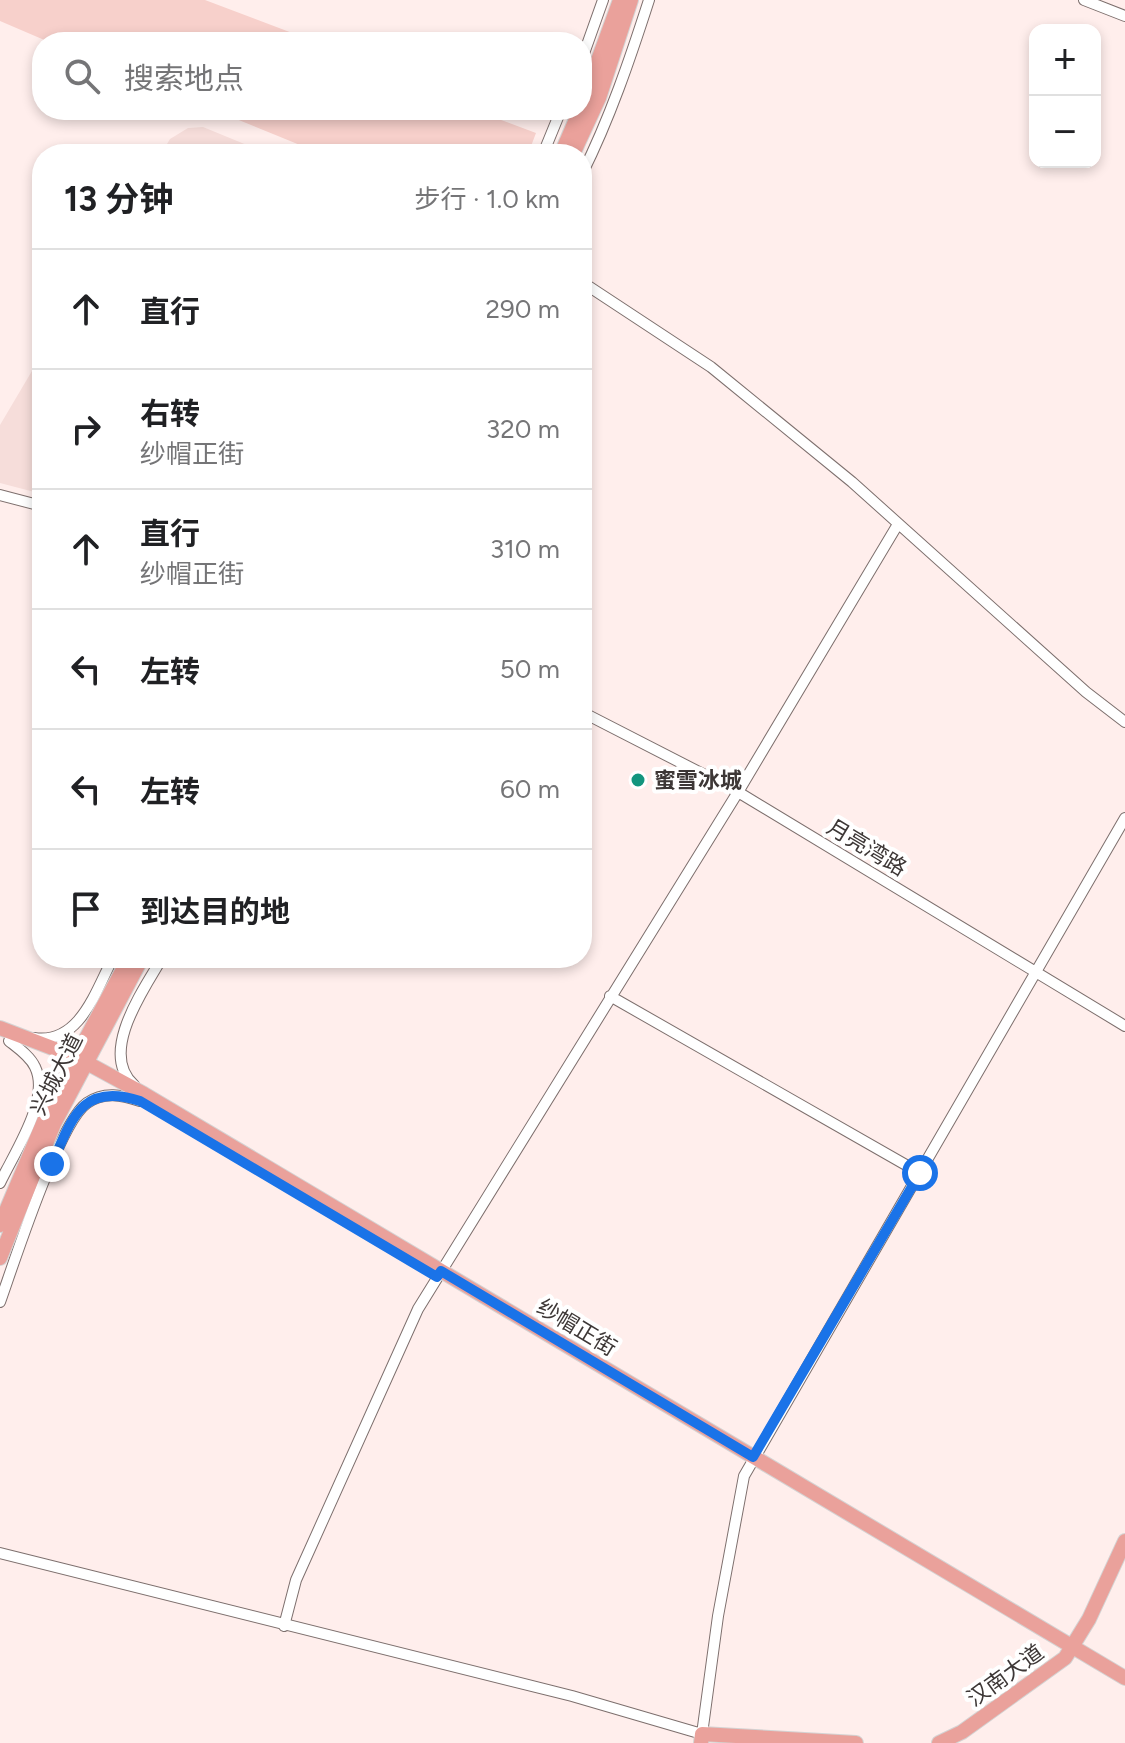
<!DOCTYPE html>
<html lang="zh">
<meta charset="utf-8">
<style>
:root{--surface:#fff;--page:#f6f6f6;--text:#202124;--muted:#757577;--line:#e0e0e0}
body{margin:0;font-family:Figtree,"Noto Sans SC",sans-serif;background:var(--page);color:var(--text)}
.controls{position:absolute;right:24px;top:24px;display:grid;overflow:hidden;border-radius:16px;box-shadow:0 4px 12px #0003}
.controls button{width:72px;height:72px;display:grid;place-items:center;padding:0;border:0;border-bottom:2px solid var(--line);background:var(--surface);color:var(--text);font:40px sans-serif}
.stop{position:absolute;width:24px;height:24px;margin:-18px;border:6px solid #1a73e8;border-radius:50%;background:#fff}
.stop.end{background:#1a73e8;border-color:#fff;box-shadow:0 2px 8px #0008}
.list{margin:0;padding:0;list-style:none}
h2{display:flex;justify-content:space-between;align-items:center;height:104px;margin:0;padding:0 32px;font-size:34px}
h2 small{font-size:26px;font-weight:400;color:var(--muted)}
.list li{display:grid;grid-template-columns:52px 1fr auto;gap:24px;align-items:center;box-sizing:border-box;height:120px;padding:0 32px;border-top:2px solid var(--line)}
.list b{display:block;font-size:30px;white-space:nowrap}
.list p{margin:0;font-size:26px;white-space:nowrap;color:var(--muted)}
.list em{font-size:26px;font-style:normal;color:var(--muted)}
.icon{flex:none;width:44px;height:44px;fill:none;stroke:currentColor;stroke-width:2;stroke-linecap:round;stroke-linejoin:round}
.map{position:relative;flex:none;width:1125px;height:1743px;overflow:hidden}
.search{position:absolute;background:var(--surface);box-shadow:0 4px 12px #0003;left:32px;top:32px;width:560px;height:88px;display:flex;align-items:center;gap:20px;box-sizing:border-box;padding:0 28px;border-radius:32px;color:var(--muted);font-size:30px}
.panel{position:absolute;background:var(--surface);box-shadow:0 4px 12px #0003;left:32px;top:144px;width:560px;height:824px;border-radius:32px}
.map>svg:first-child{display:block}
</style>
<div class="map">
<svg width="1125" height="1743" viewBox="0 0 1125 1743">
<rect width="100%" height="100%" fill="#ffeeec"/>
<!-- built -->
<path fill="#f6ddda" d="M203 127 269 154H161L170 139 188 128Z
M42 354V494L0 483V425Z"/>
<!-- green -->
<path fill="#f7d0cb" d="M0 0H205L316 42H49L0 21Z
M214 110H474L536 133 528 154H322Z"/>
<g fill="none" stroke-linecap="round" stroke-linejoin="round">
<defs>
<path id="minor" d="M1084 0 1125 16
M582 59 603 0
M543 154 561 110
M582 174C610 118 630 59 649 0
M582 282 711 367 852 482 1086 692 1125 722
M0 495 42 506
M582 712 738 792 1125 1026
M610 996 920 1173
M34 1038C80 1045 96 990 113 958
M134 1085C98 1053 144 989 162 958
M0 1183C14 1153 51 1099 35 1067 30 1056 18 1048 9 1041
M0 1302C14 1263 59 1122 87 1103 104 1091 122 1095 140 1101
M0 1553 572 1696 702 1734 718 1616 744 1476 1125 818
M284 1626 296 1580 418 1309 738 792 898 524"/>
<path id="major" d="M582 104 620 0
M561 154 580 110
M573 154 599 98 631 0
M0 1028 76 1057 144 1094 1125 1678
M0 1225 52 1102 129 958
M0 1258 54 1124 142 958
M701 1743 702 1734 856 1743
M939 1743 962 1732 1065 1658 1089 1619 1125 1541"/>
</defs>
<!-- minor casing -->
<use href="#minor" stroke="#7d6f6d" stroke-width="12"/>
<!-- major casing -->
<use href="#major" stroke="#d4d3d3" stroke-width="16"/>
<!-- minor -->
<use href="#minor" stroke="#fff" stroke-width="10"/>
<!-- major -->
<use href="#major" stroke="#eaa19b" stroke-width="14"/>
</g>
<g fill="none" stroke-linecap="round" stroke-linejoin="round">
<!-- route -->
<path stroke="#1a73e8" stroke-width="10" d="M52 1164C72 1118 82 1082 140 1101L437 1277 441 1271 753 1457 920 1173"/>
</g>
<!-- markers -->
<circle fill="#13957e" stroke="#fff" stroke-width="3" cx="638" cy="780" r="8"/>
<g text-anchor="middle" stroke-width="8" stroke-linejoin="round" paint-order="stroke">
<!-- poi labels -->
<g font-size="22" font-weight="bold" fill="#3d3736" stroke="#fff" text-anchor="start">
<text x="654" y="788">蜜雪冰城</text>
</g>
<!-- street labels -->
<g font-size="22" fill="#3d3736" stroke="#fff">
<text transform="translate(867 847) rotate(31)" y="8">月亮湾路</text>
<text transform="translate(56 1074) rotate(-63)" y="8">兴城大道</text>
<text transform="translate(577 1327) rotate(31)" y="8">纱帽正街</text>
<text transform="translate(1005 1675) rotate(-36)" y="8">汉南大道</text>
</g>
</g>
</svg>
<div class="controls">
<button>+</button>
<button>−</button>
</div>
<div class="stop" style="left:920px;top:1173px"></div>
<div class="stop end" style="left:52px;top:1164px"></div>
<div class="search"><svg class="icon" aria-label="search" viewBox="0 0 24 24"><circle cx="10" cy="10" r="6"/><path d="M15 15l6 6"/></svg>搜索地点</div>
<section class="panel">
<h2>13 分钟<small>步行 · 1.0 km</small></h2>
<ul class="list">
<li><svg class="icon" aria-label="ahead" viewBox="0 0 24 24"><path d="M12 20V5M6 11l6-6 6 6"/></svg><div><b>直行</b></div><em>290 m</em></li>
<li><svg class="icon" aria-label="right" viewBox="0 0 24 24"><path d="M7 20v-9h11M14 6l5 5-5 5"/></svg><div><b>右转</b><p>纱帽正街</p></div><em>320 m</em></li>
<li><svg class="icon" aria-label="ahead" viewBox="0 0 24 24"><path d="M12 20V5M6 11l6-6 6 6"/></svg><div><b>直行</b><p>纱帽正街</p></div><em>310 m</em></li>
<li><svg class="icon" aria-label="left" viewBox="0 0 24 24"><path d="M17 20v-9H6M10 6l-5 5 5 5"/></svg><div><b>左转</b></div><em>50 m</em></li>
<li><svg class="icon" aria-label="left" viewBox="0 0 24 24"><path d="M17 20v-9H6M10 6l-5 5 5 5"/></svg><div><b>左转</b></div><em>60 m</em></li>
<li><svg class="icon" aria-label="arrive" viewBox="0 0 24 24"><path d="M6 21V4h12l-3 4 3 4H6"/></svg><div><b>到达目的地</b></div></li>
</ul>
</section>
</div>
